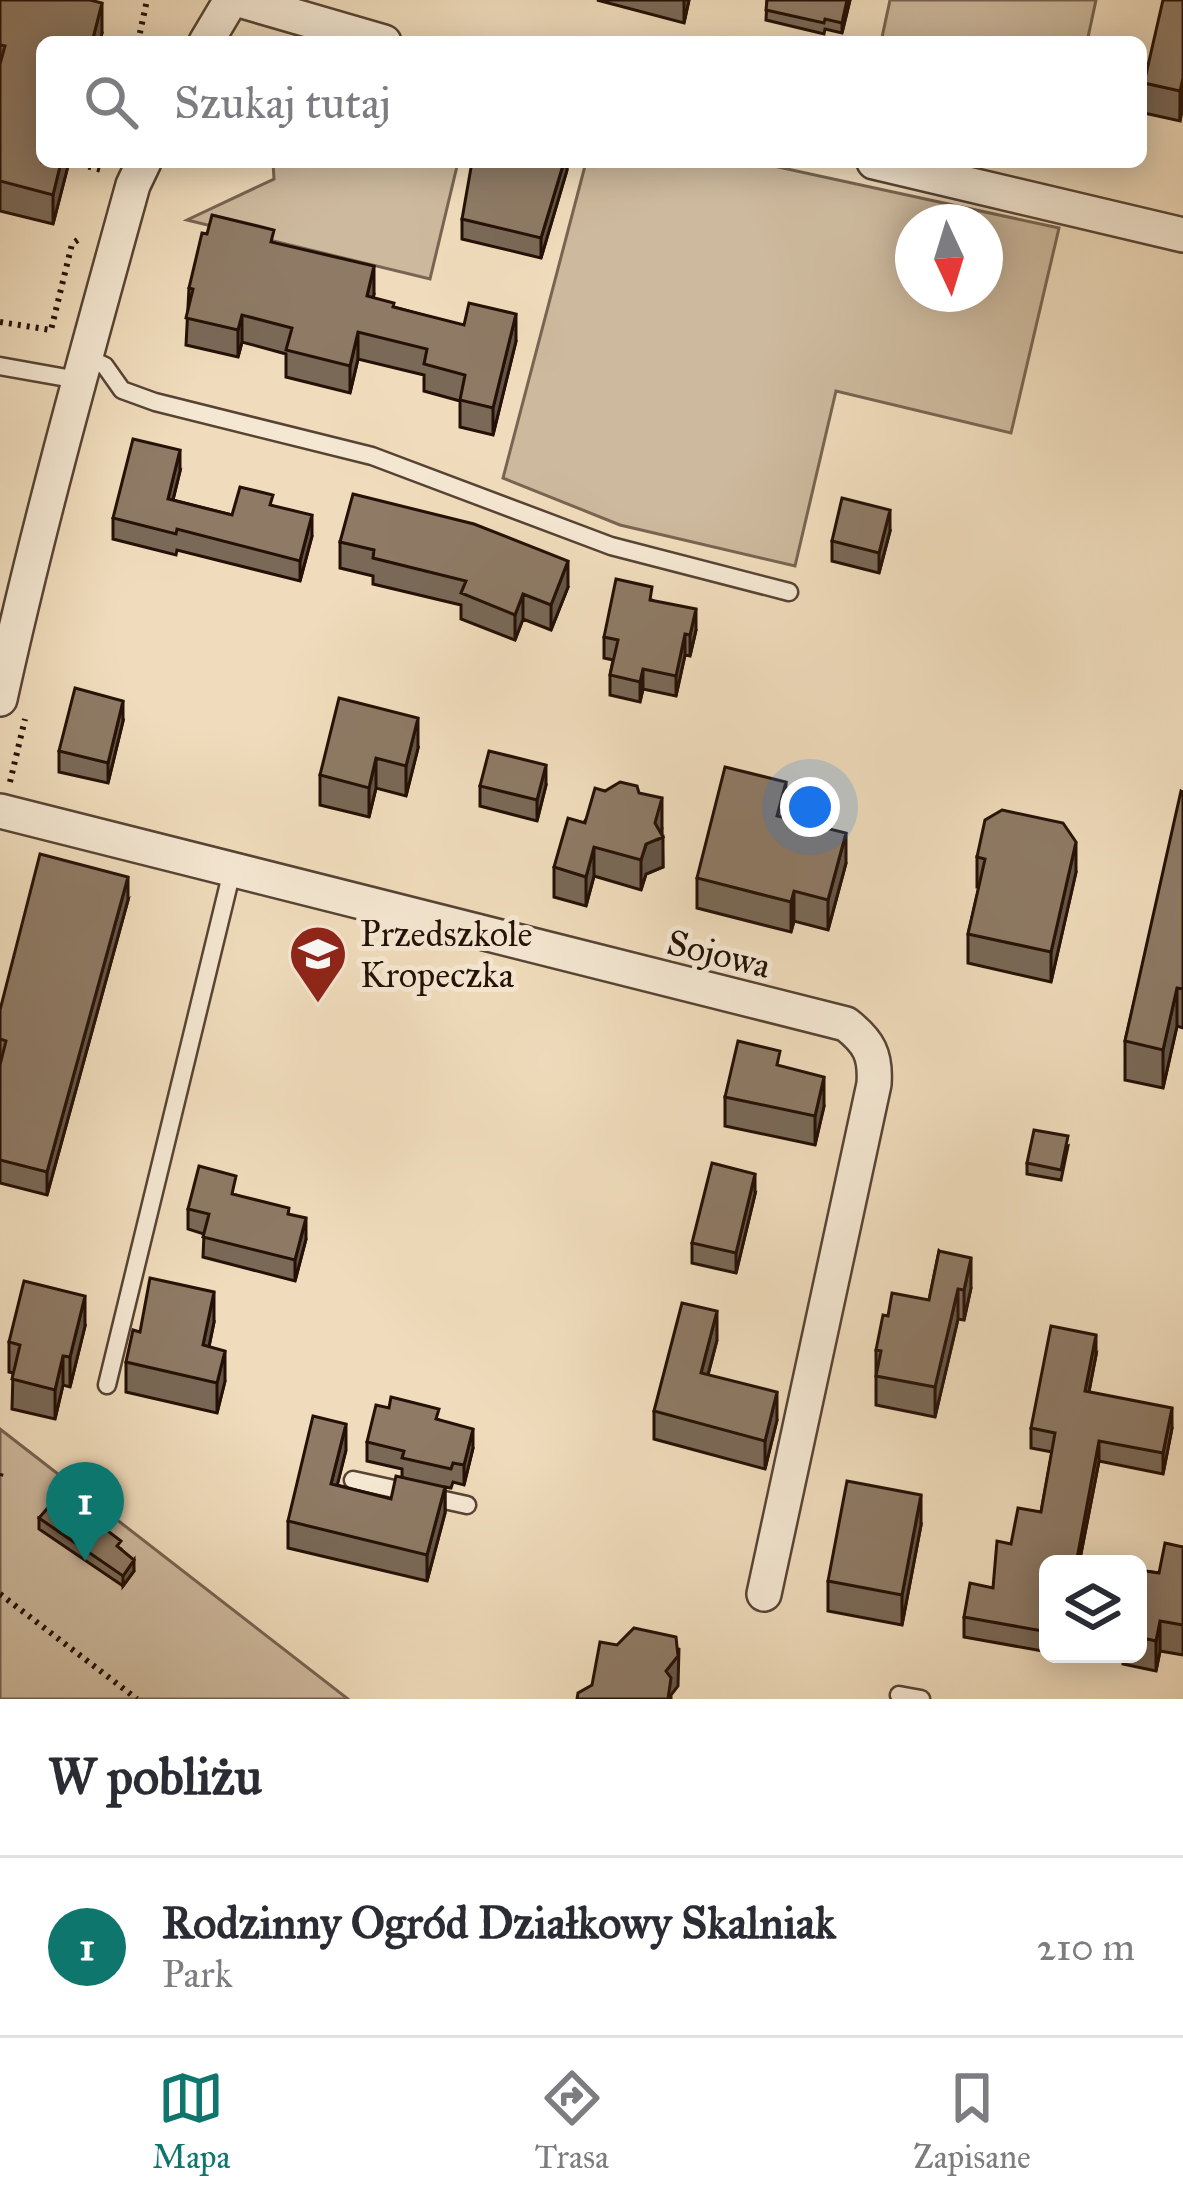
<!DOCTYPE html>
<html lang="pl">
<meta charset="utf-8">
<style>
:root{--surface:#fff;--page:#f2f2f3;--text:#2b2b33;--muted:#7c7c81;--line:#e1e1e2;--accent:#0f766e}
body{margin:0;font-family:"IM FELL Great Primer",serif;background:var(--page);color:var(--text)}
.controls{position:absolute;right:36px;bottom:36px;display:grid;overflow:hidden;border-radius:18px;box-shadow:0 6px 30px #0003}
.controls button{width:108px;height:108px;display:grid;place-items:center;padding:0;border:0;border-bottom:3px solid var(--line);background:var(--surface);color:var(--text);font:60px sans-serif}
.compass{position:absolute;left:895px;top:204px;width:108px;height:108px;border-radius:50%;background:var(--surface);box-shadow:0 6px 30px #0003;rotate:176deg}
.you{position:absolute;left:810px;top:807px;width:42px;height:42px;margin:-30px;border:9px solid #fff;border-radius:50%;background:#1a73e8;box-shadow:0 0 0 18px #1a73e833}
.badge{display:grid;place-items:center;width:78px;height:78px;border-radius:50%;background:var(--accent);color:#fff;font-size:39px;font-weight:700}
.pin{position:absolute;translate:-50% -99px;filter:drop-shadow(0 3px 6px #0008)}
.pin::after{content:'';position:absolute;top:63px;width:42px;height:36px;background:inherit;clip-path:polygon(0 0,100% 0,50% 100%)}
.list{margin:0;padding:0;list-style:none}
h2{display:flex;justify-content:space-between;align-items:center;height:156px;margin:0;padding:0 48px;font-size:51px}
h2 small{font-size:39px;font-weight:400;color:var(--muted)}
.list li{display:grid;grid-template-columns:78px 1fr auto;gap:36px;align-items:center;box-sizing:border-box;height:180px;padding:0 48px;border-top:3px solid var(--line)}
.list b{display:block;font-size:45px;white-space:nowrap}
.list p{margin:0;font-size:39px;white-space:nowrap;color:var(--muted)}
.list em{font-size:39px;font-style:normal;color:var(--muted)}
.icon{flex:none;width:66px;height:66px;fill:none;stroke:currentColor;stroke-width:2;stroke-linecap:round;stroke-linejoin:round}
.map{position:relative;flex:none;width:1183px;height:1699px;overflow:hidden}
.search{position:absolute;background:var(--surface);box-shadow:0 6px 30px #0003;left:36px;right:36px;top:36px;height:132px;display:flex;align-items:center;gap:30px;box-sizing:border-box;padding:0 42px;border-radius:18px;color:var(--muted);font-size:45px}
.sheet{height:336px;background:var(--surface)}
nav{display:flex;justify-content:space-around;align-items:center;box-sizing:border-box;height:168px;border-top:3px solid var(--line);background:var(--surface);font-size:33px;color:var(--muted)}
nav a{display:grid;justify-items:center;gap:6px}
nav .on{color:var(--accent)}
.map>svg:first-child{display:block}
</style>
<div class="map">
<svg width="1183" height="1699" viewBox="0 0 1183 1699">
<rect width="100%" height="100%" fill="#f0dcbc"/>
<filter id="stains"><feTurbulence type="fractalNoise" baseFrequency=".00167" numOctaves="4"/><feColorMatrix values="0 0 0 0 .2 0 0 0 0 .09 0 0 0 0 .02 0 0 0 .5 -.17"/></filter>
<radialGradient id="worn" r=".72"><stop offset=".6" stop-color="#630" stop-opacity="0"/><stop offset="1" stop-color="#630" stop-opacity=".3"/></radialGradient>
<!-- green -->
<path fill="#cdb99d" stroke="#786452" stroke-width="3" fill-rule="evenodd" d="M890 0H1096L1087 42H881Z
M273 162H458L430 279 187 220 274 179Z
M586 162H755L1059 228 1011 433 836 391 795 566 620 525 503 478ZM913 222H985V294H913Z
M0 1429 348 1699H0Z"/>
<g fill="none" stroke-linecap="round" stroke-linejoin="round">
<defs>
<path id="service" d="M86 357 105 366 122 390 155 402 372 456 611 546 789 592
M0 366 78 380
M107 1385 232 871
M353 1480 467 1505
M899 1695 921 1699"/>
<path id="minor" d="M239 0 384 42
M206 42 231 0
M874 162 1183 235
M0 699C38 526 86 355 133 185L144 162
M0 811 846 1024C869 1042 876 1055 874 1084L764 1594"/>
</defs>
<!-- service casing -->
<use href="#service" stroke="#574334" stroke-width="21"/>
<!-- minor casing -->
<use href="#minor" stroke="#574334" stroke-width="38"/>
<!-- path -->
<path stroke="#241006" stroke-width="6" stroke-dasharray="3 6" stroke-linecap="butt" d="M138 42 147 0
M71 162 102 170
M0 322 51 330 72 244 82 237
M10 782 25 719
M0 1476 1 1472
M0 1594 137 1699"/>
<!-- service -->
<use href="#service" stroke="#f5e8d3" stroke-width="16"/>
<!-- minor -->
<use href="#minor" stroke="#f5e8d3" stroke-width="33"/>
</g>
<!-- wall -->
<path fill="#7a6957" stroke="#241006" stroke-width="3" d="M0 0 102 33 42 162H69L53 224 0 211Z
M597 0H689L684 23Z
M767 0H850L842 33 825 29 824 34 766 20Z
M1183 0 1180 121 1144 113V83Z
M567 162V170L541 258 462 239V219Z
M274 243 374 294 373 298 394 307 516 341 493 435 460 427V401L424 391V375L358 359 350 393 286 377V354L242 342 238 357 186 345 189 288Z
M180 471 173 500 232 515 273 506 312 536 300 581 177 550 176 555 113 539V518Z
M890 531 879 573 832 561V541Z
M340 542 568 587 551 630 523 619 515 640 461 619V605L373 584V576L340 568Z
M652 600 696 630 690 656 685 655 676 696 643 689 640 702 610 695V675L613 660 604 658V637Z
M123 721 108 783 59 772V751Z
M418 748 406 796 376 788 369 817 320 805V775Z
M546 785 537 821 480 806V786Z
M605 791 639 793 662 828 663 867 646 874 641 890 594 876 586 906 554 897V867Z
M1183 792V1028L1177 1026 1163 1088 1125 1080V1041Z
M786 812 784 818 846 863 828 930 794 921 791 932 697 908V878Z
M977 857 1076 872 1051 982 968 963V934L979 887H977Z
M128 900 47 1195 0 1183V1010Z
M725 1097 824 1106 815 1145 725 1126Z
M1068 1146 1061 1180 1027 1174V1163Z
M755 1194 736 1273 692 1263V1243Z
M236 1195 289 1214 306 1239 295 1281 203 1257 204 1234 188 1229V1209Z
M939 1251 971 1288 964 1320 958 1319 935 1417 876 1405V1350L888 1316 929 1300Z
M214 1322 209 1347 225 1381 217 1413 126 1392V1362L140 1332Z
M85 1326 70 1387 63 1385 55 1419 12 1409 13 1373 9 1372V1342Z
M717 1340 708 1375 777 1420 765 1469 654 1439V1411Z
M1096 1355 1089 1392 1172 1428 1163 1474 1099 1461 1079 1564H1048V1652L964 1637V1617L993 1588 1011 1544 1041 1512 1052 1452 1031 1448V1428Z
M439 1420 473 1448 464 1485 453 1482 451 1488 445 1487V1513L427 1581 288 1548V1521L346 1450 337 1485 391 1499 402 1477V1469L367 1461V1442Z
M39 1518 121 1549 134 1571 123 1586 39 1529Z
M921 1525 902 1625 828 1611V1581Z
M1183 1547V1655L1160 1651 1156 1671 1123 1664V1654H1138V1570L1159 1573Z"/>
<!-- shaded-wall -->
<path fill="#635547" stroke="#241006" stroke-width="3" d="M684 0H689L684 23Z
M847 0H850L842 33V23Z
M102 3V33L100 42H92Z
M1183 78V107L1180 121V91Z
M61 162H69L53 224V195Z
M564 162H567V170L541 258V238Z
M374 266V294L367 323V296Z
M516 314V341L493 435V408Z
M242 315V342L238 357V330Z
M358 332V359L350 393V366Z
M180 450V471L168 520V499Z
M890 510V531L879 573V553Z
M312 515V536L300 581V561Z
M568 561V587L551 630V605Z
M523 594V619L515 640V615Z
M696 609V630L690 656V635Z
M685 634V655L676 696V676Z
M643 669V689L640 702V682Z
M123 701V721L108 783V763Z
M418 718V748L406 796V766Z
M376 758V788L369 817V788Z
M546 765V785L537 821V800Z
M786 782V812L777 845V816Z
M662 798V828L659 839 663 837V867L646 874 641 890V860Z
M846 833V863L828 930V900Z
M1076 842V872L1051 982V952Z
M594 847V876L586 906V877Z
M128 877V900L47 1195V1172Z
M794 891V921L791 932V902Z
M1177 988V1026L1163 1088V1050Z
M824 1077V1106L815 1145V1116Z
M755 1174V1194L736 1273V1253Z
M306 1218V1239L295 1281V1260Z
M971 1258V1288L964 1320V1290Z
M958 1289V1319L935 1417V1387Z
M214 1292V1322L203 1375V1345Z
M85 1296V1326L70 1387V1357Z
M717 1311V1340L701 1401V1373Z
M1096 1335V1355L1085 1411V1391Z
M225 1351V1381L217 1413V1383Z
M63 1356V1385L55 1419V1390Z
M777 1392V1420L765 1469V1441Z
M1172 1408V1428L1163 1474V1453Z
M346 1424V1450L331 1510V1484Z
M473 1429V1448L464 1485V1465Z
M1099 1441V1461L1079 1564H1076Z
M445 1487V1513L427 1581V1555Z
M921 1495V1525L902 1625V1595Z
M134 1560V1571L123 1586V1576Z
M1160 1621V1651L1156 1671V1641Z
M679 1648 678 1686 671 1695V1699H666V1671Z"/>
<!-- building -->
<path fill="#8e7a65" stroke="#241006" stroke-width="3" d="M0 0H90L102 3 92 42H42V162H61L53 195 0 181V64L5 46 0 45Z
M767 0H847L842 23 825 19 824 23 766 10Z
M1163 0H1183V78L1180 91 1144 83Z
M472 162H564L541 238 462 219Z
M212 215 274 230 271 242 374 266 367 296 394 303 393 307 464 325 469 303 516 314 493 408 460 400 465 375 424 364 427 349 358 332 350 366 286 350 292 328 242 315 238 330 186 318 193 289 189 288 202 233 207 234Z
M133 439 180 450 168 499 232 515 240 487 273 495 270 505 312 515 300 561 177 529 176 534 113 518Z
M353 494 474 524 568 561 551 605 523 594 515 615 461 593 466 581 373 558 374 550 340 542Z
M842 498 890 510 879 553 832 541Z
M616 579 652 587 650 600 696 609 690 635 685 634 676 676 643 669 640 682 610 675 618 640 604 637Z
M75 688 123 701 108 763 59 751Z
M339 698 418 718 406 766 376 758 369 788 320 775Z
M489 751 546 765 537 800 480 786Z
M725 767 786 782 777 816 846 833 828 900 794 891 791 902 697 878Z
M620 782 637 786 639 793 662 798 655 823 663 837 646 844 641 860 594 847 586 877 554 867 568 818 585 823 595 788 605 791Z
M1181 791 1183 792V989L1177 988 1163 1050 1125 1041Z
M1002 810 1063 823 1076 842 1051 952 968 934 985 859 977 857 985 820Z
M40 854 128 877 47 1172 0 1160V1065L6 1041 0 1039V1010Z
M738 1041 780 1051 777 1065 824 1077 815 1116 725 1097Z
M1034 1130 1068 1136 1061 1170 1027 1163Z
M712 1163 755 1174 736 1253 692 1243Z
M199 1166 236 1176 232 1194 289 1208 288 1214 306 1218 295 1260 203 1237 209 1214 188 1209Z
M939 1251 971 1258 964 1290 958 1289 935 1387 876 1376 881 1351 876 1350 883 1315 888 1316 892 1293 929 1300Z
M150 1278 214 1292 203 1345 225 1351 217 1383 126 1362 133 1330 140 1332Z
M24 1281 85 1296 70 1357 63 1356 55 1390 12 1379 20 1345 9 1342Z
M682 1303 717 1311 701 1373 777 1392 765 1441 654 1411Z
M1051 1326 1096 1335 1085 1391 1172 1408 1163 1453 1099 1441 1076 1564H1048V1632L964 1617 970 1583 993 1588 997 1541 1011 1544 1018 1508 1041 1512 1055 1433 1031 1428Z
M391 1397 439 1409 436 1419 473 1429 464 1465 453 1463 451 1469 402 1458 404 1451 367 1442 376 1405 389 1408Z
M313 1416 346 1424 331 1484 391 1499 396 1476 445 1487 427 1555 288 1521Z
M847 1481 921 1495 902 1595 828 1581Z
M58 1496 97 1529 100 1525 121 1541 117 1546 134 1560 123 1576 39 1518Z
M1165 1543 1183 1547V1625L1160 1621 1156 1641 1138 1637V1570L1159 1573Z
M634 1628 676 1637 678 1656 666 1671 671 1678 668 1699H577L578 1693 592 1685 600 1642 617 1645Z"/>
<!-- icons -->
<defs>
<symbol id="school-pin" viewBox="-11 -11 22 30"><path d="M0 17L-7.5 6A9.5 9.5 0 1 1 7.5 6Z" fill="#8f2418" stroke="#f5e8d3"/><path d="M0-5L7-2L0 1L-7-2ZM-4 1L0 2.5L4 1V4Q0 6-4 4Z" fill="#fff"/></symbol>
</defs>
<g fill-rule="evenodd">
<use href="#school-pin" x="285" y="921" width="66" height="90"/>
</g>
<g text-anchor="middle" stroke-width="10" stroke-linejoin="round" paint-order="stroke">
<!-- poi labels -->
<g font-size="36" fill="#241006" stroke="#f5e8d3" text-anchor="start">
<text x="360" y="946">Przedszkole<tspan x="360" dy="41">Kropeczka</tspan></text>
</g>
<!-- street labels -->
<g font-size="36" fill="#241006" stroke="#f5e8d3">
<text transform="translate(719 953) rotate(14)" y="13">Sojowa</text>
</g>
</g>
<rect width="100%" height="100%" filter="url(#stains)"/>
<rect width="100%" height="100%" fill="url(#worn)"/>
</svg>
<div class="controls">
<button><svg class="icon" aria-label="layers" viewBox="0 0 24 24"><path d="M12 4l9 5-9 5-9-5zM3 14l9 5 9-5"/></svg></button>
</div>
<svg class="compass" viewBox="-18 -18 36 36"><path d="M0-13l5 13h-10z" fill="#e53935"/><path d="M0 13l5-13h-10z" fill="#7c7c81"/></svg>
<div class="you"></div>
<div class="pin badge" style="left:85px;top:1561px">1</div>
<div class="search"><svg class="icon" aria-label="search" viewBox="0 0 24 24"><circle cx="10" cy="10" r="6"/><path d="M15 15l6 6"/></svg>Szukaj tutaj</div>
</div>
<section class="sheet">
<h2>W pobliżu<small></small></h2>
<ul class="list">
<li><span class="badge">1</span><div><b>Rodzinny Ogród Działkowy Skalniak</b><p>Park</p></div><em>210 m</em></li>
</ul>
</section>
<nav>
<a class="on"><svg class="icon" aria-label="map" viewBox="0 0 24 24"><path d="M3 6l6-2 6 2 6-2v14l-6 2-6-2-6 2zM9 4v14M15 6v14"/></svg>Mapa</a>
<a><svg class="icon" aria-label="directions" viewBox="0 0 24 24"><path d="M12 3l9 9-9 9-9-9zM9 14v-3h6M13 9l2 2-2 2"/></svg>Trasa</a>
<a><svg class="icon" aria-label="saved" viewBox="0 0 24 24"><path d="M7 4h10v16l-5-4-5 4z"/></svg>Zapisane</a>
</nav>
